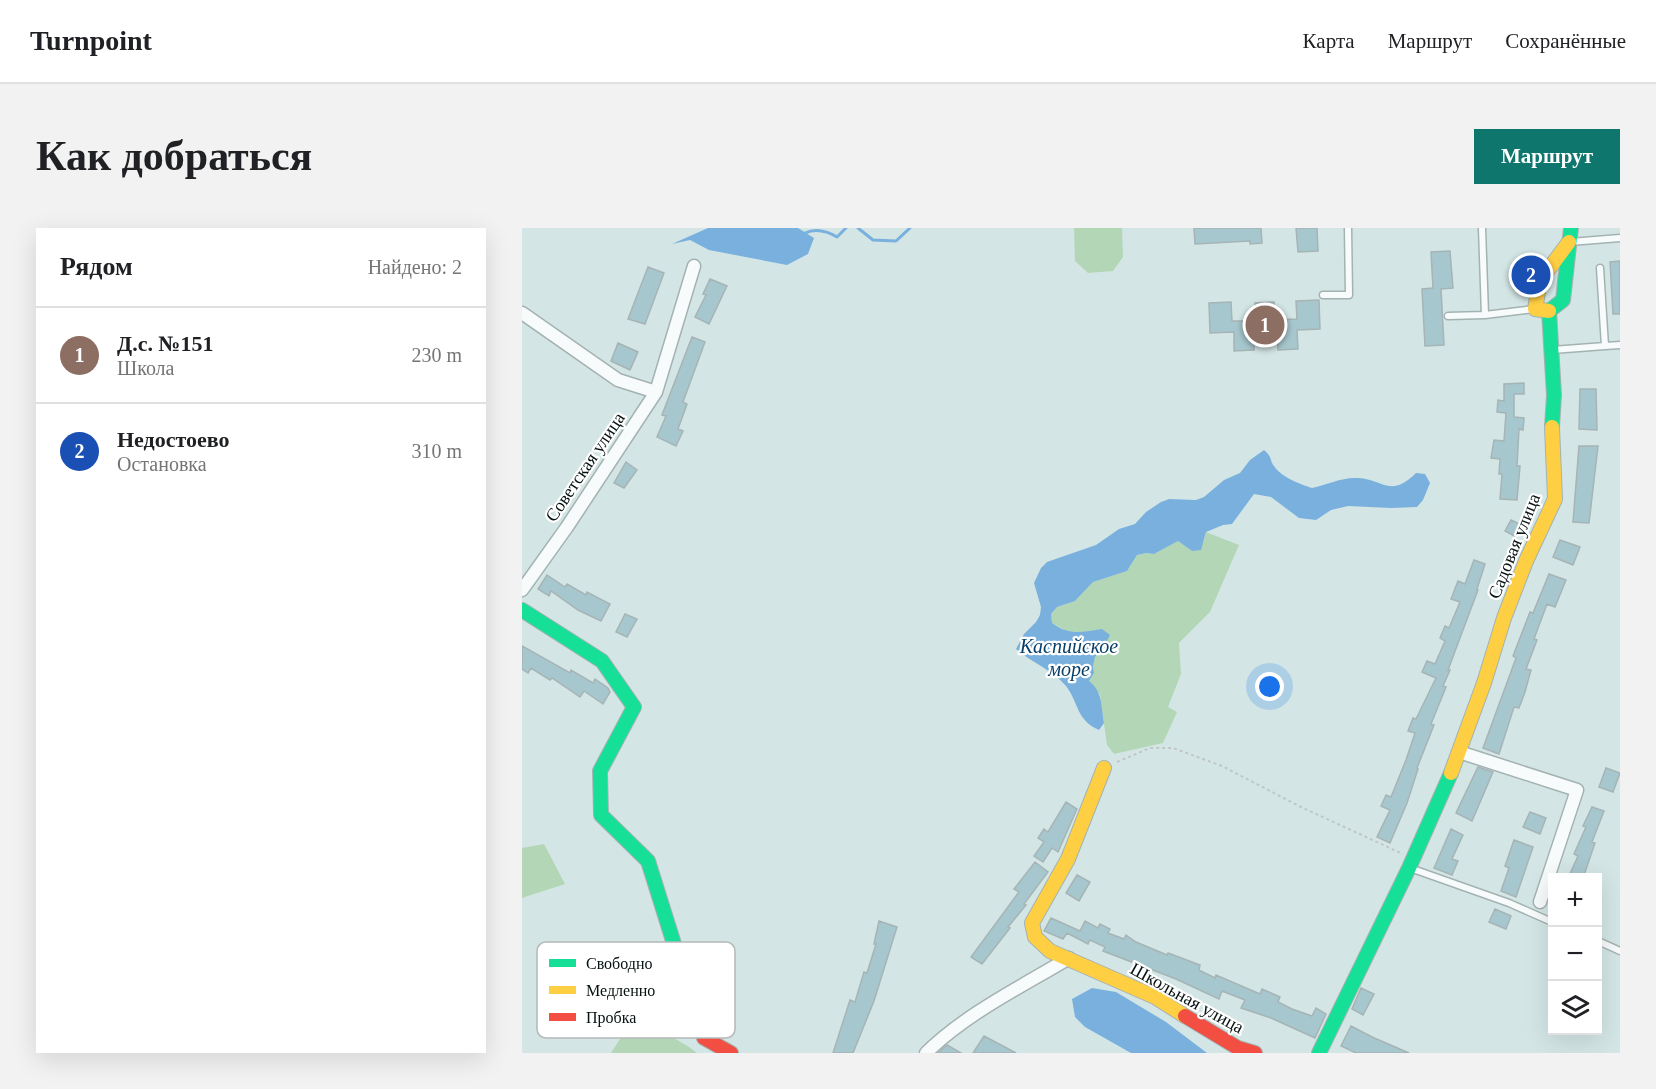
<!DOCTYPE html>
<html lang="ru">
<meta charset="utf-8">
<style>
:root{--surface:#fff;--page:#f2f2f2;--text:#202124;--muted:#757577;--line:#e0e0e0;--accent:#0f766e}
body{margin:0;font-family:"Times New Roman",serif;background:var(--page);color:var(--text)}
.controls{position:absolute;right:18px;bottom:18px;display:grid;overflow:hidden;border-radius:0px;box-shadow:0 6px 24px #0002}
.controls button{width:54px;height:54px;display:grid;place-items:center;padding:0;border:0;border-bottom:2px solid var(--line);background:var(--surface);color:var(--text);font:30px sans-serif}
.you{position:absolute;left:748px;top:459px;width:21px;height:21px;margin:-15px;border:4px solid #fff;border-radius:50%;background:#1a73e8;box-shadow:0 0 0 9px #1a73e833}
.badge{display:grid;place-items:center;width:39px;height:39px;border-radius:50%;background:var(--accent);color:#fff;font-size:20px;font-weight:700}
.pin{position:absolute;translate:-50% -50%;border:3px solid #fff;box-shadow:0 2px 6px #0006}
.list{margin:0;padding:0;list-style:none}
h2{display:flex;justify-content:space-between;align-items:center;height:78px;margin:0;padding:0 24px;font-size:26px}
h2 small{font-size:20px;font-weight:400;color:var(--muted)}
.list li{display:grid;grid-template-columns:39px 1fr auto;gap:18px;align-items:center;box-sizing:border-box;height:96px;padding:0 24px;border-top:2px solid var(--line)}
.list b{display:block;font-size:22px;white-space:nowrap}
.list p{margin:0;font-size:20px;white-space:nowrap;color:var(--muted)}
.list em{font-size:20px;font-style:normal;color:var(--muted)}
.icon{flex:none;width:33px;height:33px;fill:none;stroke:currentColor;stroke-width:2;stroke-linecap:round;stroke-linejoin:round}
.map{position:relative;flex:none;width:1098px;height:825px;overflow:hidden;border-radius:0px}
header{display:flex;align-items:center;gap:36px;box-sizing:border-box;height:84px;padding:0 30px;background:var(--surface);border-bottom:2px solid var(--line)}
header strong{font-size:28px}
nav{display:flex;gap:33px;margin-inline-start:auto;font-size:21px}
.intro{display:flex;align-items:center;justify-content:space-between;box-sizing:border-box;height:144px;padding:0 36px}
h1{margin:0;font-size:42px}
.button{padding:15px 27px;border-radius:0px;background:var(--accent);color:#fff;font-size:21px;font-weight:700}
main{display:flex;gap:36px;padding:0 36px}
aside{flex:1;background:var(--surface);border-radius:0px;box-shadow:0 6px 24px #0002}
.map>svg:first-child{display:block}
</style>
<header>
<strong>Turnpoint</strong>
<nav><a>Карта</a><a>Маршрут</a><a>Сохранённые</a></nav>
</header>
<div class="intro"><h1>Как добраться</h1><a class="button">Маршрут</a></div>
<main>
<aside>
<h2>Рядом<small>Найдено: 2</small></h2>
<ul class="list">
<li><span class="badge" style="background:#8d6e63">1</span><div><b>Д.с. №151</b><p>Школа</p></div><em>230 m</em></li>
<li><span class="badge" style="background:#1a4fb4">2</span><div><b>Недостоево</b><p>Остановка</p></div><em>310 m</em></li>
</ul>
</aside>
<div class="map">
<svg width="1098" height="825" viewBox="0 0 1098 825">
<rect width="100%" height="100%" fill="#d3e6e5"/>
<!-- green -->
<path fill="#b3d7b6" d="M552 0H600L601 29 591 43 566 45 553 33Z
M684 304 717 317 688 384 657 415 659 446 646 479 655 484 641 515 592 526 585 517 578 467 567 453 572 445 571 438 573 429 584 415 587 407 572 402 564 405 546 404 530 395 529 386 535 379 553 373 571 354 605 343 615 327 624 325 632 326 656 313 670 323 682 313Z
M22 616 43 656 0 670V620Z
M113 787 167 819 175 825H89Z"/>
<!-- water -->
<path fill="#79b0dd" d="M186 0H276L292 10 286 26 265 37 187 22 168 12 150 16Z
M742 222C751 230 747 231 752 238 759 249 778 256 790 260 804 257 819 250 832 250 860 249 867 272 894 245L903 246 908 255 901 272 895 279 869 280 826 278 809 282 794 292 777 290 749 269 732 266 710 296 701 297 684 304 679 322 670 323 656 313 632 326 624 325 615 327 605 343 571 354 553 373 535 379 529 386 530 395C547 408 561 404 580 401L588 407 584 415 573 429 571 438 572 445 567 453C581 464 579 478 582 495L577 502C554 492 557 475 544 458 532 443 509 434 494 421L502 406 514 394 518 387 519 379 512 355 519 340 525 334 574 317 597 301 613 296 624 284 639 274 647 271 674 272 682 269 702 252 718 245 728 232Z
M570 760 594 764 644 794 685 825H609L563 799 553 789 550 771Z"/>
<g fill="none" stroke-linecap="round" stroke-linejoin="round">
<!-- stream -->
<path stroke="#79b0dd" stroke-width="3" d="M336 0 351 12 374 13 388 0
M283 5C294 0 305 3 315 9L324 0"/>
</g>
<!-- building -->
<path fill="#a7c7ce" stroke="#a6b4b5" stroke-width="1.5" d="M672 0H739L740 15 728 16V13L673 16Z
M774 0H795L796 23 776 24Z
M928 23 931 60 919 61 922 117 903 118 900 61 911 60 909 24Z
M1098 33V86H1091L1088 34Z
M126 39 142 45 123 96 106 91Z
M188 51 205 58 187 96 173 89 184 67 181 66Z
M797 72 798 101 775 102 776 121 756 122 755 102 732 103V122L712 123V104L688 105 687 75 709 74 710 93H734L733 75 752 74 753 92 775 91 774 73Z
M170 109 183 114 161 174 165 176 156 201 161 203 154 218 135 209 144 188 140 187Z
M96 115 116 124 108 142 89 133Z
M1002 155V166H992V189L1002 190 1001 202 997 201 995 238H998L995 272 978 271 980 246H977L978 231 969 230 972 212 982 213 984 185 975 184 976 172 982 173V156Z
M1058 161H1074L1075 202 1057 201Z
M1057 218H1076L1067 295 1051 294Z
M104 234 115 242 102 260 92 255Z
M989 292 1000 297 994 309 983 303Z
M1038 312 1058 319 1051 337 1031 329Z
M952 332 963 336 955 361 956 362 926 442H928L921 458 924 459 909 496 912 497 895 540 896 541 885 575 868 615 855 609 868 582 859 578 864 567 869 569 884 532 893 505 886 503 891 490 894 491 914 450 900 444 905 433 913 436 923 413 918 410 923 398 927 400 938 374 929 371 936 353 943 356Z
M1027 346 1044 352 1033 379 1025 376 1012 411 1015 412 1004 441 1009 442 1003 464 997 480 992 479 977 526 961 520 994 430 991 428 1008 384 1011 385Z
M25 347 43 359 45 356 64 367 65 364 88 376 79 393 56 382 29 363 27 368 16 361Z
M103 386 115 391 105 409 94 404Z
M0 418 48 445 49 442 71 455 73 451 86 460 88 464 81 476 62 463 58 469 30 450 28 452 9 440 6 445 0 441Z
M956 539 971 544 950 593 934 585Z
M1084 540 1098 545 1091 564 1077 559Z
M544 574 555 581 536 624 530 620 521 634 512 628 522 614 516 610 522 601 526 604Z
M1070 579 1082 583 1070 614 1073 615 1061 650H1046L1056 628 1052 626 1064 599 1061 598Z
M1008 584 1024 590 1018 606 1001 599Z
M929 601 941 607 930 631 936 633 930 647 912 640Z
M992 612 1011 619 994 669 979 663 987 640 983 638Z
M513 634 526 644 502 676 504 677 486 699 488 700 460 736 449 729 497 664 492 661Z
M555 647 568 654 557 673 544 665Z
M973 681 989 688 984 701 967 694Z
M529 690 558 703 563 693 576 700 578 696 588 701 586 705 602 711 604 707 614 714 645 727 646 725 678 737 677 742 693 750 694 747 738 766 740 761 758 769 756 774 770 781 790 788 794 780 804 786 793 810 749 790 719 780 723 772 700 763 697 771 654 751 581 723 583 719 568 712 566 716 545 705 541 711 522 703Z
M357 693 375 699 352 773 331 825H311L328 772 333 774 342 744 345 745 354 716H352Z
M839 760 852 766 841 787 830 781Z
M829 798 850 809 887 825H834L819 818Z
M462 808 494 825H451Z
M425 817 439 825H416Z"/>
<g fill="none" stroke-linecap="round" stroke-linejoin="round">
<defs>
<path id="lane" d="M960 0 963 87
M1048 14 1098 10
M1078 40 1083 118 1098 117
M801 67H827L826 0
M926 88 963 87 1012 81
M1030 122 1083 118
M888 640 987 675 1030 694
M1076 713 1098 723"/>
<path id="street" d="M0 85 96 152 134 164
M0 362 45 299 134 164 172 38
M937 524 1055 562 1018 674
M404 825C445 785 499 759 547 730"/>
<path id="fast" d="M1027 83 1041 72 1049 0
M1027 83 1032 167 1030 199
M0 382 80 433 112 479 78 543 79 587 126 633 163 751
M797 825 887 640 929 545"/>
<path id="slow" d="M1027 83 1013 81 1018 53 1047 14
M582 540 546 631 510 695 513 709 528 723 633 769 663 788
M929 545 962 455 982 390 1004 333 1033 271 1030 199"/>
<path id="jam" d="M163 751 182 810 209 825
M663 788 716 820 733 825"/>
</defs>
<!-- lane casing -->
<use href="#lane" stroke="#a4b2b2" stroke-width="9"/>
<!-- street casing -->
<use href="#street" stroke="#a4b2b2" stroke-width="15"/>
<!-- fast casing -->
<use href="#fast" stroke="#a4b2b2" stroke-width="16"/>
<!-- slow casing -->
<use href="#slow" stroke="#a4b2b2" stroke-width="16"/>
<!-- jam casing -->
<use href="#jam" stroke="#a4b2b2" stroke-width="16"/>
<!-- path -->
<path stroke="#c1c6c6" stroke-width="2" stroke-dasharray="3 3" stroke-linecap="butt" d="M595 534 628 520H651L700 538 779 579 881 626"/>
<!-- lane -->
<use href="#lane" stroke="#f8fbfb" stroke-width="6"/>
<!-- street -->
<use href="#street" stroke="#f8fbfb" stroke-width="12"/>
<!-- fast -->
<use href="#fast" stroke="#16e098" stroke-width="14"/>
<!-- slow -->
<use href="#slow" stroke="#ffcf43" stroke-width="14"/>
<!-- jam -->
<use href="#jam" stroke="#f24e42" stroke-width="14"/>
</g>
<g text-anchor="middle" stroke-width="4.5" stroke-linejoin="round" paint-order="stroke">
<!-- street labels -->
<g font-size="18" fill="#061211" stroke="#fff">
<text transform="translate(63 239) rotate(-56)" y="6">Советская улица</text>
<text transform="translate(992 318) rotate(-68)" y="6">Садовая улица</text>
<text transform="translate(665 770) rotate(29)" y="6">Школьная улица</text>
</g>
<!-- water labels -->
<g font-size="20" font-style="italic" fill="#073f69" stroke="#fff">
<text x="547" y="425">Каспийское<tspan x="547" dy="23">море</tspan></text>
</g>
</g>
<!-- legend -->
<rect x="15" y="714" width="198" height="96" rx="9" fill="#fff" stroke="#b4b8b8" stroke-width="1.5"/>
<rect x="27" y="731" width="27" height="8" fill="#16e098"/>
<rect x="27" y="758" width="27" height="8" fill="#ffcf43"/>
<rect x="27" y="785" width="27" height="8" fill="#f24e42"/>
<g font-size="16" fill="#061211">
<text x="64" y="741">Свободно</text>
<text x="64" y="768">Медленно</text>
<text x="64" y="795">Пробка</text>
</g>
</svg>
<div class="controls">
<button>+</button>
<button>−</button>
<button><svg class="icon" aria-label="layers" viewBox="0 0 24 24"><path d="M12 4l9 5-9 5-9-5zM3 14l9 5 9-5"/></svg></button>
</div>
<div class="you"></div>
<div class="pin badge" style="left:743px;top:97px;background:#8d6e63">1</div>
<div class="pin badge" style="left:1009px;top:47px;background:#1a4fb4">2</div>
</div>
</main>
